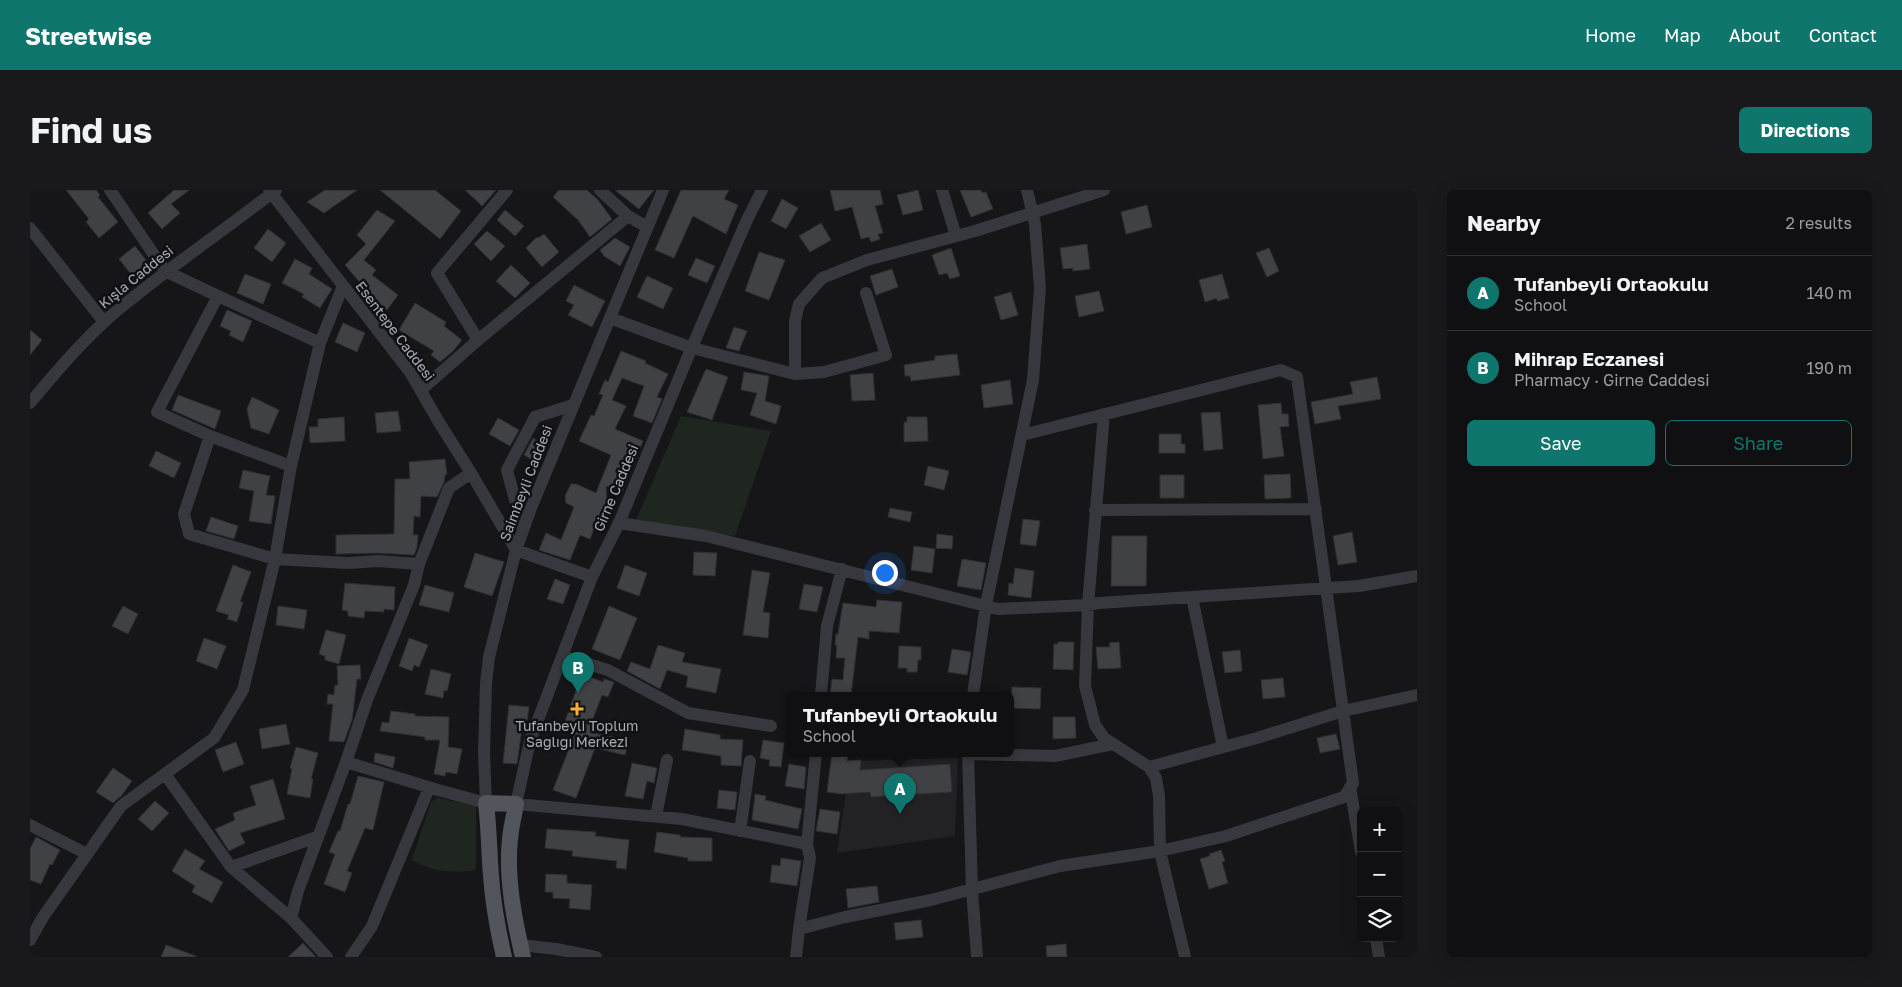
<!DOCTYPE html>
<meta charset="utf-8">
<style>
:root{--surface:#101012;--page:#19191b;--text:#f1f3f6;--muted:#9c9d9f;--line:#303032;--accent:#0f766e}
body{margin:0;font-family:"Golos Text",sans-serif;background:var(--page);color:var(--text)}
.controls{position:absolute;right:15px;bottom:15px;display:grid;overflow:hidden;border-radius:8px;box-shadow:0 5px 20px #0002}
.controls button{width:45px;height:45px;display:grid;place-items:center;padding:0;border:0;border-bottom:1px solid var(--line);background:var(--surface);color:var(--text);font:25px sans-serif}
.you{position:absolute;left:854px;top:382px;width:18px;height:18px;margin:-12px;border:4px solid #fff;border-radius:50%;background:#1a73e8;box-shadow:0 0 0 8px #1a73e833}
.badge{display:grid;place-items:center;width:32px;height:32px;border-radius:50%;background:var(--accent);color:#fff;font-size:16px;font-weight:700}
.pin{position:absolute;translate:-50% -41px;filter:drop-shadow(0 1px 2px #0008)}
.pin::after{content:'';position:absolute;top:26px;width:18px;height:15px;background:inherit;clip-path:polygon(0 0,100% 0,50% 100%)}
.popup{position:absolute;left:756px;top:502px;width:228px;height:65px;box-sizing:border-box;display:grid;place-content:center;border-radius:8px;background:var(--surface);filter:drop-shadow(0 1px 4px #0005);font-size:16px;white-space:nowrap;color:var(--muted)}
.popup b{font-size:19px;color:var(--text)}
.popup::after{content:'';position:absolute;left:50%;top:100%;margin-left:-10px;border:10px solid transparent;border-top-color:var(--surface)}
.list{margin:0;padding:0;list-style:none}
h2{display:flex;justify-content:space-between;align-items:center;height:65px;margin:0;padding:0 20px;font-size:21px}
h2 small{font-size:16px;font-weight:400;color:var(--muted)}
.list li{display:grid;grid-template-columns:32px 1fr auto;gap:15px;align-items:center;box-sizing:border-box;height:75px;padding:0 20px;border-top:1px solid var(--line)}
.list b{display:block;font-size:19px;white-space:nowrap}
.list p{margin:0;font-size:16px;white-space:nowrap;color:var(--muted)}
.list em{font-size:16px;font-style:normal;color:var(--muted)}
.actions{display:flex;gap:10px;padding:15px 20px}
.actions a{flex:1;padding:11px 0;border:1px solid var(--accent);border-radius:8px;text-align:center;font-size:18px;color:var(--accent)}
.actions .main{background:var(--accent);color:#fff}
.icon{flex:none;width:28px;height:28px;fill:none;stroke:currentColor;stroke-width:2;stroke-linecap:round;stroke-linejoin:round}
.map{position:relative;flex:none;width:1387px;height:767px;overflow:hidden;border-radius:8px}
header{display:flex;align-items:center;gap:30px;box-sizing:border-box;height:70px;padding:0 25px;background:var(--accent);color:#fff}
header strong{font-size:24px}
nav{display:flex;gap:28px;margin-inline-start:auto;font-size:18px}
.intro{display:flex;align-items:center;justify-content:space-between;box-sizing:border-box;height:120px;padding:0 30px}
h1{margin:0;font-size:35px}
.button{padding:12px 22px;border-radius:8px;background:var(--accent);color:#fff;font-size:18px;font-weight:700}
main{display:flex;gap:30px;padding:0 30px}
aside{flex:1;background:var(--surface);border-radius:8px;box-shadow:0 5px 20px #0002}
.map>svg:first-child{display:block}
</style>
<header>
<strong>Streetwise</strong>
<nav><a>Home</a><a>Map</a><a>About</a><a>Contact</a></nav>
</header>
<div class="intro"><h1>Find us</h1><a class="button">Directions</a></div>
<main>
<div class="map">
<svg width="1387" height="767" viewBox="0 0 1387 767">
<rect width="100%" height="100%" fill="#161618"/>
<!-- built -->
<path fill="#222225" d="M928 568 925 646 807 663 816 602 819 571Z"/>
<!-- green -->
<path fill="#1e261f" d="M651 226 741 241 705 346 606 330Z
M408 608 446 616V678L444 681C418 682 405 683 382 670L401 612Z"/>
<!-- building -->
<path fill="#404145" stroke="#303034" d="M36 0H66L70 5 68 7 88 32 69 48 56 32 59 29Z
M144 0H159L141 14 150 23 132 39 118 23Z
M295 0H327L294 23 277 12Z
M350 0H405L431 21 410 49Z
M435 0H466L452 16Z
M529 0H557L568 10 582 29 560 47 548 30 523 7Z
M585 0H624L609 19Z
M651 0H699L694 9 708 15 696 44 663 26 644 68 625 60Z
M800 0H850L853 14 845 16 853 43 848 44 850 49 841 52 839 47 831 49 822 17 805 21Z
M888 0 893 20 873 25 867 5Z
M930 0H951L952 3 956 2 963 19 941 27Z
M752 9 768 18 756 39 741 31Z
M1117 15 1122 37 1096 44 1091 22Z
M347 20 365 31 334 70 346 80 342 85 368 105 357 120 337 105 339 103 315 75 336 54 327 45Z
M475 20 494 36 485 46 467 30Z
M791 33 801 50 780 62 769 46Z
M238 39 256 53 242 72 224 58Z
M457 41 475 56 461 71 444 54Z
M514 44 529 62 512 77 496 58 507 47 508 48Z
M585 48 600 57 590 76 574 66 570 60Z
M1057 54 1060 79 1043 81V78L1033 79 1030 58Z
M105 56 119 74 103 87 89 69Z
M921 58 930 86 920 89 917 83 909 85 902 65Z
M1239 58 1249 81 1237 87 1226 63Z
M729 62 755 70 739 110 715 101Z
M666 68 685 76 677 93 658 85Z
M265 69 282 78 279 84 302 99 290 118 272 107 274 104 252 93Z
M481 75 500 93 485 108 466 91Z
M862 79 868 97 846 105 840 86Z
M215 84 241 94 233 114 207 103Z
M1192 84 1199 108 1187 111V108L1175 112 1169 90Z
M617 86 643 98 633 119 607 107Z
M544 95 575 111 562 137 538 125 544 115 536 111Z
M1069 101 1074 121 1049 127 1045 106Z
M981 102 988 125 971 130 964 107Z
M385 113 416 132 414 136 432 150 423 161 410 172 401 165 404 161 369 140Z
M197 120 222 131 213 152 199 145 201 141 190 136Z
M313 133 335 143 327 162 305 152Z
M704 137 717 141 709 161 696 158Z
M0 140 12 150 0 165Z
M591 161 616 171 615 173 638 184 627 207 632 209 622 233 603 226 614 196 592 188 582 210 596 216 585 239 613 251 592 302 576 296 577 320 572 326 568 327 560 349 550 345 540 370 509 360 516 343 531 350 544 317 536 313 535 306 541 294H546L566 303 581 265 549 251 561 225 564 226 573 205 569 204 575 190 578 192Z
M927 164 930 185 881 191 880 186H875L874 175 905 170V166Z
M676 179 698 187 682 230 657 222Z
M714 182 739 186 735 211 751 216 746 234 720 225 727 203 711 200Z
M843 183 845 210 822 211 820 185Z
M1347 187 1351 209 1308 216 1311 229 1285 234 1281 212 1323 204 1320 192Z
M980 190 983 214 954 218 951 195Z
M148 205 191 221 185 239 142 220Z
M222 207 249 220 239 244 221 238 217 219Z
M1251 213 1252 224H1258L1259 236 1250 237 1254 266 1233 269 1228 215Z
M368 221 371 241 347 243 345 223Z
M1190 222 1193 259 1174 261 1171 223Z
M314 227 315 251 280 253 279 237H288V229Z
M877 227H897L898 251 874 252V232H877Z
M468 228 489 240 480 256 459 244Z
M1129 244H1151V254H1155V263H1129Z
M503 248 512 254 503 270 494 265Z
M126 261 151 273 144 288 119 276Z
M415 269 417 284 415 285 414 292 407 307 391 306 390 327 384 326 383 345H388L387 357 384 365 348 363 306 364V345L364 344 365 289H380L379 272Z
M898 276 919 281 914 300 894 295Z
M213 280 240 286 236 305 245 306 241 334 219 331 224 301 209 298Z
M1260 284 1261 308 1235 309 1234 285Z
M1130 285H1154V308H1130Z
M860 318 882 322 880 332 858 327Z
M181 327 208 336 204 349 176 341Z
M993 329 1010 331 1006 356 990 354Z
M1322 342 1327 372 1308 375 1303 346Z
M907 344 923 346 922 359 906 358Z
M1082 346H1117L1116 396H1081Z
M884 356 905 359 902 383 881 380Z
M664 362 687 363 685 386 663 385Z
M445 363 474 372 462 406 434 397Z
M932 369 956 373 951 400 927 396Z
M203 375 221 382 210 412H213L207 432 197 429 199 425 186 421Z
M595 375 617 383 609 406 587 398Z
M985 378 1004 381 1001 408 978 405 979 393 983 394Z
M722 380 740 383 733 422 740 423 738 448 713 445Z
M525 389 540 395 533 414 517 409Z
M315 393 365 397 364 420 354 419V422L335 421 334 428 318 426V421L312 420Z
M774 394 793 397 787 422 769 419Z
M395 395 424 403 419 422 389 415Z
M847 410 872 412 869 443 839 441V449L828 447 821 505H800L802 489 813 490 815 468H806L807 455H805L806 444H808L813 413 846 417Z
M93 416 108 424 98 444 82 436Z
M248 416 277 420 274 439 246 435Z
M579 416 607 428 590 470 562 459Z
M296 440 316 445 309 474 295 470V466L289 464Z
M174 448 196 456 187 479 166 471Z
M379 448 398 455 389 477 384 475 382 481 369 476Z
M1028 452H1044L1043 480 1023 479 1024 454H1028Z
M1089 452 1091 478 1068 479 1066 457H1080L1079 453Z
M628 455 655 463 652 472 691 479 686 503 656 497 658 486 637 480 630 499 597 481 601 472 620 479Z
M869 456 891 457V470H888L887 482H877V478H868Z
M922 459 941 462 937 485 918 482Z
M1210 460 1212 481 1195 483 1192 462Z
M330 475 331 489H327L322 530 314 552 299 551 303 514H297L298 504 304 505 305 495H308L307 476Z
M401 479 421 484 417 501 414 500 413 508 395 504Z
M552 484 573 492 574 489 584 492 578 507 572 505 562 531 567 533 563 543 599 550 595 565 565 558 546 608 523 600 548 536 535 531Z
M1253 488 1255 507 1233 509 1231 490Z
M982 497 1011 498 1010 519 981 518Z
M479 515 499 517 497 531 493 530 487 574 473 573Z
M361 521 385 524V526L419 527 418 557 432 559 427 584 416 582 415 586 404 584 410 550H395V547L350 541 352 532 359 533Z
M1023 527H1045L1046 548 1023 549Z
M256 534 260 554 232 559 229 539Z
M655 539 690 545V549L713 550 711 576 691 575V566L652 560Z
M1306 544 1310 559 1290 563 1287 548Z
M733 550 754 553 751 577 739 576 740 570 730 568Z
M206 552 214 574 193 582 185 560Z
M266 557 288 563 281 589H283L280 608 257 604 262 579 260 578Z
M345 563 365 567 363 578 344 572Z
M802 563H818L817 571 831 570 830 580 920 574 922 602 841 607 840 602 812 604 797 602Z
M602 573 627 578 624 593 617 591 613 609 595 606Z
M759 574 776 577 774 599 755 596Z
M83 578 102 591 92 605 83 613 66 602Z
M328 586 354 592 343 640 335 638 317 681 322 683 315 702 294 694 305 664 299 662 308 641H310L318 614H320Z
M243 589 255 629 210 643 215 653 199 661 185 639 205 630 203 623 226 615 220 596Z
M689 600 707 602 705 620 687 618Z
M725 604 736 606 735 610 772 619 768 639 722 630Z
M125 611 139 623 122 641 108 629Z
M790 619 810 622 807 644 786 641Z
M517 639 566 642 565 646 599 650 596 679 586 678 587 671 542 666 543 661 515 658Z
M627 642 650 645V647L682 648V671H658V668L624 662Z
M6 647 30 660 22 675 20 674 11 694 0 690V659Z
M155 659 175 671 169 679 193 692 182 713 162 702 165 696 142 681Z
M1191 660 1195 671 1192 672 1198 693 1179 699 1170 669 1180 666 1179 664Z
M751 668 771 671 767 696 740 692 742 675 750 676Z
M516 684 537 685V693L562 695 560 720 539 718 540 709 523 708V702H515Z
M847 696 849 712 818 718 816 699Z
M891 730 893 747 866 750 864 733Z
M273 753 286 767H258Z
M1036 754 1037 767H1017L1016 756Z
M136 755 166 766V767H131Z"/>
<g fill="none" stroke-linecap="round" stroke-linejoin="round">
<!-- minor -->
<path stroke="#37383d" stroke-width="12" d="M80 0 135 81 188 106 127 222 180 246 261 276
M239 0 380 182 410 234 441 283 486 360 562 387
M570 0 598 26 617 37
M732 0 716 32 659 164 589 333 562 387 500 551 486 614 652 629 777 654 780 668 769 739 815 727 901 710 1030 676 1130 661 1196 646 1314 607 1323 593 1267 187 1251 180 992 245
M912 0 926 46
M0 38 74 132
M188 106 290 153
M580 128 662 158 765 184 794 182 856 165 836 103
M448 150 407 83 477 0
M765 184V131L769 114 792 88 837 70 945 41 1074 0
M391 200 448 150 598 26
M0 213C26 182 52 151 83 124 135 80 192 42 246 0
M1074 224 1058 415 1055 496 1065 535 1074 548 1119 577 1126 588 1129 606 1130 661 1155 767
M180 246 154 324 159 344 245 369 318 373 348 371 389 374
M1065 320 1286 319
M589 333 676 346 968 419 1058 415 1069 413 1329 396 1387 386
M493 340 477 280 505 227 543 215
M1162 407 1193 557
M532 466 578 480 658 523 741 536
M791 505 797 436 812 379
M943 505 956 415 1003 190 1010 98 1005 34 997 0
M938 563 942 699 947 767
M938 564 1025 566 1083 554
M316 572 408 600 456 613 454 562 456 493 459 467 486 360 501 318 633 0
M1119 577 1227 548 1313 521 1387 505
M135 584 201 677 261 728 297 767
M1320 597 1331 662
M626 626 637 570
M0 635 57 664
M710 641 720 571
M777 654 786 563
M201 677 287 647
M261 728 268 701 316 572 337 510 384 395 389 374 419 298 441 283
M1346 748 1349 767
M0 750 13 727 91 616 184 548 213 500 245 369 261 276 290 153 313 96
M490 755 526 759 566 767
M321 767 342 736 399 598
M766 767 769 739"/>
<!-- major -->
<path stroke="#53555c" stroke-width="16" d="M474 767C468 741 463 714 461 686 459 662 459 637 456 613L486 614C484 626 481 637 480 649 476 688 484 729 493 767"/>
</g>
<!-- markers -->
<path fill="#f2b134" stroke="#111113" stroke-width="2" d="M544.5 511.5h5v5h5v5h-5v5h-5v-5h-5v-5h5z"/>
<g text-anchor="middle" stroke-width="5" stroke-linejoin="round" paint-order="stroke">
<!-- street labels -->
<g font-size="14" fill="#a8adb8" stroke="#111113">
<text transform="translate(106 87) rotate(-39)" y="5">Kışla Caddesi</text>
<text transform="translate(365 141) rotate(53)" y="5">Esentepe Caddesi</text>
<text transform="translate(496 293) rotate(-69)" y="5">Saimbeyli Caddesi</text>
<text transform="translate(586 298) rotate(-67)" y="5">Girne Caddesi</text>
</g>
<!-- poi labels -->
<g font-size="14" fill="#a8adb8" stroke="#111113">
<text x="547" y="541">Tufanbeyli Toplum<tspan x="547" dy="16">Saglıgı Merkezi</tspan></text>
</g>
</g>
</svg>
<div class="controls">
<button>+</button>
<button>−</button>
<button><svg class="icon" aria-label="layers" viewBox="0 0 24 24"><path d="M12 4l9 5-9 5-9-5zM3 14l9 5 9-5"/></svg></button>
</div>
<div class="you"></div>
<div class="pin badge" style="left:870px;top:624px">A</div>
<div class="popup"><b>Tufanbeyli Ortaokulu</b>School</div>
<div class="pin badge" style="left:548px;top:503px">B</div>
</div>
<aside>
<h2>Nearby<small>2 results</small></h2>
<ul class="list">
<li><span class="badge">A</span><div><b>Tufanbeyli Ortaokulu</b><p>School</p></div><em>140 m</em></li>
<li><span class="badge">B</span><div><b>Mihrap Eczanesi</b><p>Pharmacy · Girne Caddesi</p></div><em>190 m</em></li>
</ul>
<div class="actions"><a class="main">Save</a><a>Share</a></div>
</aside>
</main>
